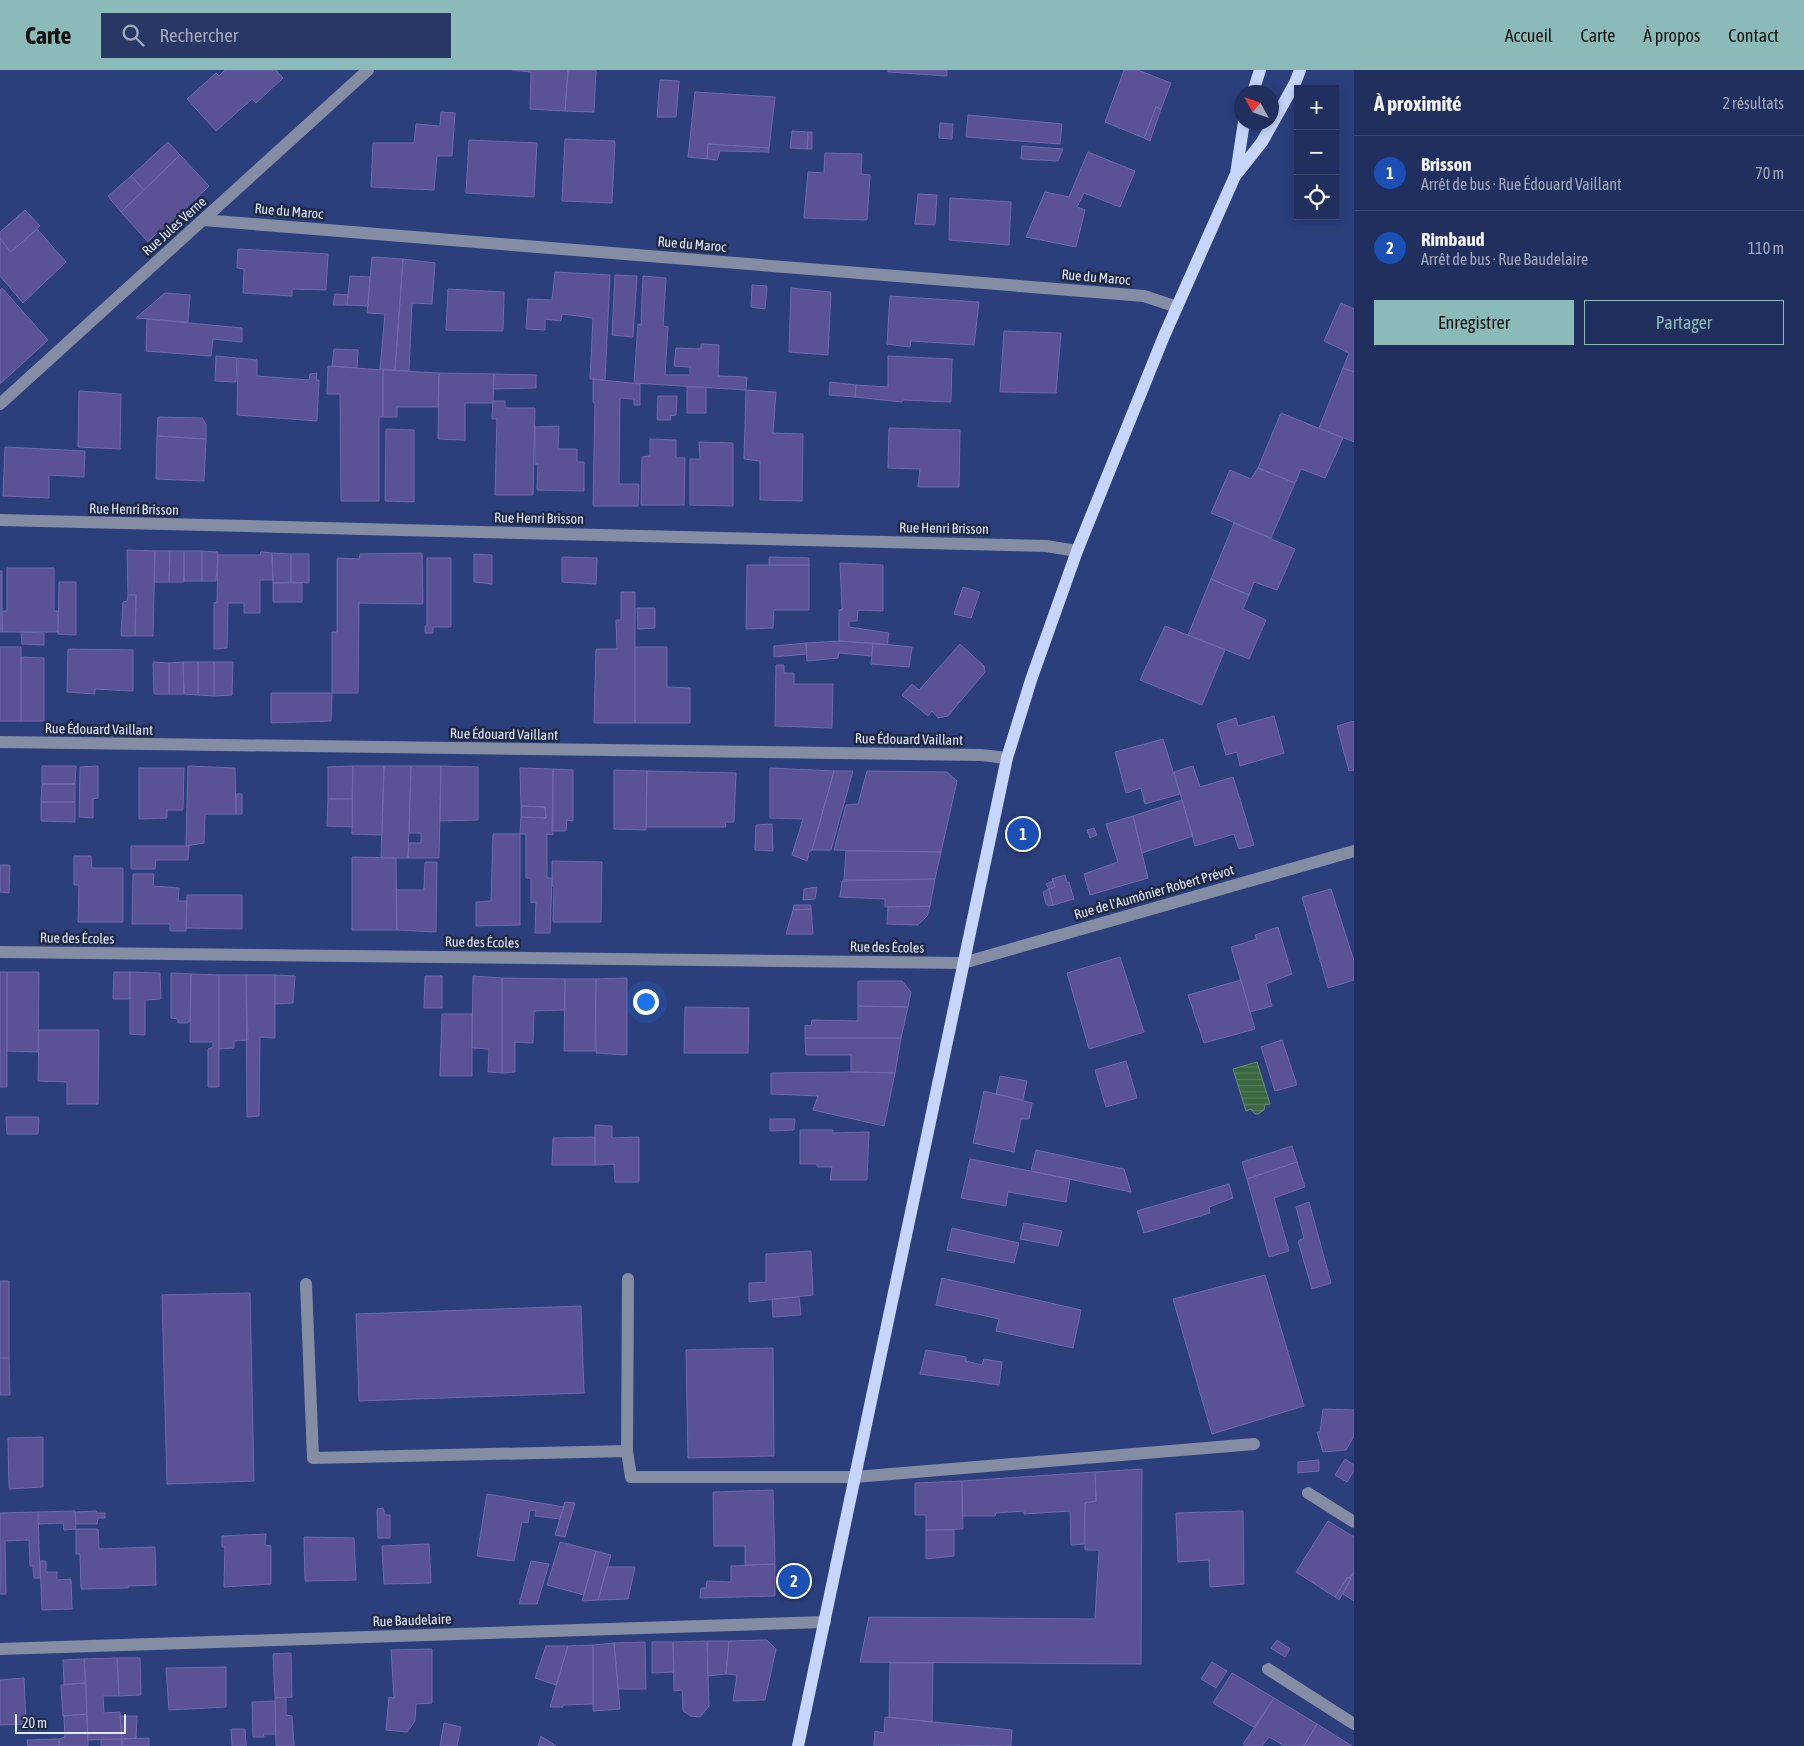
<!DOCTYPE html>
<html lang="fr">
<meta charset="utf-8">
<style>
:root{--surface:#202f5d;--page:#283763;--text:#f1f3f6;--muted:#a2a9bc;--line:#3d4a72;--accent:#8bbbb9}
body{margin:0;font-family:"Asap Condensed",sans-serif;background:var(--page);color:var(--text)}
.controls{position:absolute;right:15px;top:15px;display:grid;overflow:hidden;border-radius:0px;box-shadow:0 2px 8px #0003}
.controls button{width:45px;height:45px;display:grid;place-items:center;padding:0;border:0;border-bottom:1px solid var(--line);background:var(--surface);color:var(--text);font:25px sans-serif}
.compass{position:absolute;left:1234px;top:15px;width:45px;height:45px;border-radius:50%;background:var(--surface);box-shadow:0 2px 8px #0003;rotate:310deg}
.scale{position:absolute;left:15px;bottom:12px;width:111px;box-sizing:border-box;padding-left:5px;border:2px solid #dfe9ff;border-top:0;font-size:14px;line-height:18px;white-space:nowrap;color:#dfe9ff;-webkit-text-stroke:4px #1f2945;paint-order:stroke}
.you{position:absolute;left:645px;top:931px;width:18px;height:18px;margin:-12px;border:4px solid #fff;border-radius:50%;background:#1a73e8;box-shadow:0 0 0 8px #1a73e833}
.badge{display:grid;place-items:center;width:32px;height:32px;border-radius:50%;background:var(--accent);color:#fff;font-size:16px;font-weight:700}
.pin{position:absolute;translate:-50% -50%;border:2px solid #fff;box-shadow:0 1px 5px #0006}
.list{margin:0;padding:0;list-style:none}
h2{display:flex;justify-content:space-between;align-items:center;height:65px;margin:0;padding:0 20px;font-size:21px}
h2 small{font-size:16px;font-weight:400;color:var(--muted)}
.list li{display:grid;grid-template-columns:32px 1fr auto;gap:15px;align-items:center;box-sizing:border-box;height:75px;padding:0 20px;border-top:1px solid var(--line)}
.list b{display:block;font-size:19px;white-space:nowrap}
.list p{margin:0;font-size:16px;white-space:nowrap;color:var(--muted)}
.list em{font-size:16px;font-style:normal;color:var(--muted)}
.actions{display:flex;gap:10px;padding:15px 20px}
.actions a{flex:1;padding:11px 0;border:1px solid var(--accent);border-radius:0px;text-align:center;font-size:18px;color:var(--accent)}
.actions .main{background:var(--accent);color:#111}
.icon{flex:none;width:28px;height:28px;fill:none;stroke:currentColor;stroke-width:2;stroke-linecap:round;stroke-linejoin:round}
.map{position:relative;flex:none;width:1354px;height:1676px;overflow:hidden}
header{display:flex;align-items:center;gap:30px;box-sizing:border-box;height:70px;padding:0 25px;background:var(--accent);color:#111}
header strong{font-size:24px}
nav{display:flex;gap:28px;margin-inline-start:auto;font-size:18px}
.search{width:350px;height:45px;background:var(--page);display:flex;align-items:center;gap:12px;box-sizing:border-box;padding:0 18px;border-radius:0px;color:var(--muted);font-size:19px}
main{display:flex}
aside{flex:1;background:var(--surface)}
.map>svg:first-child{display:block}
</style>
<header>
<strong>Carte</strong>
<div class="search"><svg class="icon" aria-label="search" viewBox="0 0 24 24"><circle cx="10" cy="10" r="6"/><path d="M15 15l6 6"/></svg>Rechercher</div>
<nav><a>Accueil</a><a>Carte</a><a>À propos</a><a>Contact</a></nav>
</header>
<main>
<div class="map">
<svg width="1354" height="1676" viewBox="0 0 1354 1676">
<defs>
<pattern id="water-rules" width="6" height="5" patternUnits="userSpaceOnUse" patternTransform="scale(1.25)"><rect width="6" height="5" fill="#3a673f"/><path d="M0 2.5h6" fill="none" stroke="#567d5c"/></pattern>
</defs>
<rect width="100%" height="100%" fill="#2b3f7c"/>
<!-- water -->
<path fill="url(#water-rules)" stroke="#6c8e79" d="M1257 992 1270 1034 1265 1035 1264 1040 1258 1044H1255L1251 1039 1246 1041 1233 999Z"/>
<!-- building -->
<path fill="#5a5294" stroke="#7069ad" d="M225 0H276L283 8 256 33 252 29 216 61 187 29 216 3 219 6Z
M512 0H568L565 41 530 39 531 2Z
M568 0H596L594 42 565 41Z
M888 0H947V6L888 2Z
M1124 0H1138L1171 13 1161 39 1156 37 1144 68 1105 52Z
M660 10 679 11 676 47H657Z
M695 22 775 27 769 78 708 74 707 89 688 87Z
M1156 37 1161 39 1150 71 1144 68Z
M441 42 455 43 452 86H437L434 120 371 117 373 73H414L416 54 440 56Z
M968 45 1062 54 1060 74 966 67Z
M940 53 953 54 952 69 939 68Z
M792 61 808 62 807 79 790 78Z
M808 62H812V79H807Z
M565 69 615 71 612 133 562 131Z
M469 70 537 73 534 127 466 123Z
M168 72 180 85 144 120 131 106Z
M708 74 769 78V82L720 81 717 90 707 89Z
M1022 76 1063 79 1058 91 1021 89Z
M1088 82 1135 101 1120 137 1084 123 1077 137 1085 140 1076 177 1026 167 1045 122 1069 127Z
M825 83 862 84 861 104 870 105 867 150 804 148 808 102 824 103Z
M180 85 209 116 162 162 160 160 148 172 121 142Z
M131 106 144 120 121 142 108 126Z
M918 124 937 125 935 155 915 154Z
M950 128 1011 132 1009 175 949 170Z
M25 140 40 156 11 182 0 169V162Z
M37 159 66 192 23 233 0 206V169L11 182Z
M238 179 328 184 326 220 292 219V226L243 223 244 199 237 198Z
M372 187 403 189 395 300 380 299 385 244 367 243Z
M403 189 435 193 432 234 412 233 409 301 395 300Z
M555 202 610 205 605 310 590 309 593 248 562 244 561 251 545 249V260L526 259 528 229 552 230Z
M615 205 637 206 633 267 612 265Z
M350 206 370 207 368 236 347 235Z
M643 206 666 208 663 256 668 257 665 305H690V297L674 296 676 278 701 279V274L719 275 718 306 747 307 746 320 634 313 638 254 641 255Z
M752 215 767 216 765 239 751 237Z
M2 218 48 270 0 314V220Z
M791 218 831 222 828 285 789 282Z
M448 219 504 222 503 261 446 260Z
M165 223 190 225 188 252 136 248Z
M335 224 348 225 347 235H333Z
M890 226 979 232 974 275 911 271 910 277 887 274Z
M1341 233 1354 239V302L1343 298 1349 283 1324 271Z
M147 249 242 258V272L213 269 211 286 146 281Z
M1004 261 1061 263 1056 323 1000 322Z
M334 279 358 280 357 298 332 296Z
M216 286 237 288 236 312 215 311Z
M888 286 952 289 951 332 903 330 902 332 855 327 856 315 888 317Z
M238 288 257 290V306L309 310 310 304 317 303 316 310H319L317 351 237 345Z
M328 296 383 300V347H379V431H341L340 324H327Z
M1343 298 1354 302V372L1319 358Z
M383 300 439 303 438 337H397V347H383Z
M439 303 494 304 493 333H465V370L438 369Z
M494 304 536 305V318L493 319Z
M593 309 640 314V335H634V329L620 328 619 414H639L638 436H593L595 333 593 332Z
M830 312 856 315 855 327 829 325Z
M687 317H706V343H687Z
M746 320 776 322 773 363 803 364 802 431 760 430V391L744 389Z
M79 321 121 324 120 379 78 377Z
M658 326H677L676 345 670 346 671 350H657Z
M493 331H505V338H535L533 425H495L497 349H492Z
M1281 343 1343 368 1325 408 1301 399 1295 413 1258 398Z
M158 347 202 348 206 354V369L157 366Z
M559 356 558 379H577V392H584V421L537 420 538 394H535V357Z
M889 358 960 360 959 417H918L920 399 888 398Z
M386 359 414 360V432L385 431Z
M157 366 206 369 204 411 156 409Z
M650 369 676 370V388H685L684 435H641L642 387 650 386Z
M699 372 733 373V436L690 435V389H700Z
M5 377 85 381 84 407 49 405V428L3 426Z
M1258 398 1295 413 1271 468 1211 443 1230 400 1251 409Z
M1234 453 1295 479 1277 520 1254 512 1249 525 1211 509Z
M127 480 155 481 153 566H135L136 525H128Z
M155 481H170L169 512H154Z
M170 481H184V512H169Z
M184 481H202V511H184Z
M202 481 218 482 216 511H202Z
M261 482 272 483 273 510H260V543H244V533H228L227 578 214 579V533L217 532 218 485H260Z
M272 483 291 484V512L273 513Z
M422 483 423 534 359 533 358 623H332V562H337V488L359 489 360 484Z
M291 484H309V513L291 512Z
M474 484 492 485V514L474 512Z
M562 487 597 488 596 514 562 512Z
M769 487 809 488V495H769Z
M427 488H451V557H433V563H425V556H427Z
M840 493 883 495V541L858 540 857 551H849V557L889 563 887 575 839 571V540L842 539Z
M747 495H809V540H774L773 558 746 559Z
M7 498H54V541H58V562H2L3 541H7Z
M0 501H2V562H0Z
M1211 509 1249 525 1243 539 1266 550 1249 589 1188 565Z
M59 512H76V565L58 564Z
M273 513H302V532H273Z
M963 517 980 522 971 548 954 544Z
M621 522H635V653H594L596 579H617L616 550H621Z
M128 525H136L135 566H121L123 532 127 531Z
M637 538H655V558L638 559Z
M1165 556 1225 580 1202 635 1140 610Z
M21 562 44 563V575L22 574Z
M839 571 873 573 872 586 839 583 838 588 807 591 806 573Z
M806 573 807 584 774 587V576Z
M873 573 912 577 909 597 871 594Z
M960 574 984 596 985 602 948 646 938 648 932 641 928 646 902 625 912 614 919 620Z
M0 577H21V651H0Z
M635 577H667V617L690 618V653H635Z
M68 579 133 580V621L95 619V624L67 622Z
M21 587 44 588V651H21Z
M153 592 169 593V624H154Z
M183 592H198V625L184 624Z
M183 592 184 624H169V593Z
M198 592H214V626L198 625Z
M214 592H233L232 625 214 626Z
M776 595H784V603H794V614H833L832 658 775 656Z
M271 623H332L331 651 271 653Z
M1274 646 1284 683 1240 696 1237 682 1226 685 1217 654 1236 648 1238 656Z
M1354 651V700L1349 701 1337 656Z
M1163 669 1180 724 1145 734 1141 718 1126 723 1115 682Z
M42 696H76L75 714H42Z
M98 696V728L93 729V748L79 747 80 697Z
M188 696 235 698 236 744H205L204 773 186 776Z
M353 696 352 729H328V697Z
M353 696H384L382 765 352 764Z
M384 696H411L408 788H381Z
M411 696H441L439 788H408L409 773H421V763H409Z
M441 696 478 697V750L440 751Z
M1193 696 1200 717 1233 707 1254 775 1239 779 1234 764 1195 776 1174 702Z
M139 698H184L183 740H167V748L139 749Z
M520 698 553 699V765L547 764V808H552L550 863H535L536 832 531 833V808H526V764H520L521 747 546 748 545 737 521 736Z
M770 698 834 701 812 780 809 782 807 791 792 785 803 749 770 748Z
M553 699 573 700V751L567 750 566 761H552Z
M614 700 647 701 646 760 614 759Z
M647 701 736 703 734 752H725L726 757H646Z
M834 701H853L831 780H812Z
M867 701 947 702 957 711 941 782 834 780 846 735 858 734Z
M42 714H75V732H41Z
M236 724H242V744H236Z
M328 729H352L353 757 327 756Z
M1182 730 1193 766 1142 783 1133 746Z
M41 732H75V752L41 751Z
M521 736 545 737 546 748 521 747Z
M1133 746 1148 808 1090 825 1084 804 1118 792 1106 754Z
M772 754 773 781 755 780 756 755Z
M1094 758 1097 765 1090 768 1087 760Z
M493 764H520V855L476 856V832L491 831Z
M131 776H189L188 790H156L155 799H131Z
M846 781 941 782 935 809 844 810Z
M74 786H91L92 798H123V852H78L79 815H74Z
M352 787 396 788 397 860H352Z
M552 791 602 792 601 852H553L554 816H552Z
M425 792H437L436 862 397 860 396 820H424Z
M0 795H10L9 823 0 822Z
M133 804H154L153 816 179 818 178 831H187L186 861H170V854H132Z
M1065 805 1067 813 1069 812 1074 829 1053 835 1049 819 1055 817 1052 809Z
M935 809 930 836 885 837V829L840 827 842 811Z
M1053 811 1055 817 1049 819 1046 814Z
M817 817 815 829 803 830 804 819Z
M1049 819 1053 835 1048 836 1046 834 1043 822Z
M1331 819 1354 891V910L1328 918 1302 827Z
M187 825H242V859L186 858Z
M794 835H811V839L793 840Z
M930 836 927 846 918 855 887 854 888 837Z
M811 839 813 864H786L793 840Z
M1278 857 1292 904 1266 914 1272 936 1250 942 1231 877 1257 869 1255 865Z
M1120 887 1144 962 1089 979 1067 903Z
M0 902H7V1017H0Z
M7 902H39L38 982 7 981Z
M114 902H130V929H113Z
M130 902 160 903 161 929 145 930V965L130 964Z
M171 903 191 904 190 951H188V953H178V949L171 948Z
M191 904 219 905V1017H208V979L213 977V972H190Z
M219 905H246L248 970 234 971V978L219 979Z
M246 905H275V968L260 967 259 1046 247 1047Z
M275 905 295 906 293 933 275 934Z
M425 906H442V938H424Z
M473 906 502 908V1003L488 1002 489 979 472 978Z
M502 908 565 909V940L534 941 533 973 515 972V1002L502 1003Z
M627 908V985L596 983V909Z
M565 909H596L595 981H564Z
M1241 910 1255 959 1204 973 1188 925Z
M858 911H902L911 922 908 937 858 936Z
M858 936 908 937 901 968H805V955L811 956 812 950 858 951Z
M685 937 749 938 748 983H684Z
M442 944H472V1006H440Z
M39 960H99L98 1034H67V1012L38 1011Z
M805 968H901L895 1003 851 1002V985H806Z
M1282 970 1297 1015 1275 1021 1261 977Z
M1126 991 1137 1028 1106 1037 1095 1000Z
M851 1002 895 1003 884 1056 813 1040 818 1026 771 1024V1003Z
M1000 1006 1027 1011 1023 1030 996 1024Z
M984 1021 1032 1033 1029 1049H1021L1014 1082 973 1073Z
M6 1047H39L38 1064H7Z
M770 1049H795L794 1060 770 1061Z
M595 1055 612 1056V1068L639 1067V1112H615L614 1094 595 1095Z
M800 1060H833V1063L869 1062 867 1110H830L832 1097H818L816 1094H800Z
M595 1067V1095H552L553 1068Z
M1292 1076 1297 1092 1247 1109 1242 1092Z
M1036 1080 1124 1099 1131 1122 1031 1101Z
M970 1089 1070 1109 1066 1132 1008 1122 1006 1136 961 1128Z
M1297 1092 1305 1117 1274 1128 1289 1181 1269 1187 1247 1109Z
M1229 1114 1233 1128 1209 1137 1210 1143 1144 1163 1137 1141Z
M1309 1132 1331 1213 1312 1219 1298 1171 1304 1168 1296 1137Z
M1024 1153 1062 1161 1058 1176 1020 1169Z
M952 1158 1019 1173 1014 1193 947 1180Z
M811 1181 813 1225 749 1232V1213L766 1212V1184Z
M1265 1205 1304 1336 1212 1364 1173 1229Z
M942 1208 1081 1240 1073 1278 996 1261 999 1249 936 1235Z
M0 1211H9V1288H0Z
M250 1223 254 1411 167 1414 162 1225Z
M799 1227 801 1245 773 1247 772 1229Z
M581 1236 584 1323 359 1331 356 1244Z
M773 1278 774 1386 688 1388 686 1280Z
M926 1280 966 1287V1291L982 1295 984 1289 1002 1292 999 1315 920 1304Z
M0 1288H9L10 1325H0Z
M1323 1339 1354 1340V1366L1346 1380 1323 1382 1317 1362H1320Z
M43 1367V1417L9 1419 8 1368Z
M1345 1389 1354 1395V1401L1347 1412 1335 1405Z
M1319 1390V1401L1298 1403V1392Z
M1142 1399 1141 1594 860 1592 869 1547 1095 1549 1099 1480H1085V1433L1096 1431 1095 1402Z
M1095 1402 1096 1431 1085 1433 1084 1474 1071 1475 1070 1441 1024 1444V1441L996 1443 995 1446H962V1411Z
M962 1411 963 1459 926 1460V1445H915V1413Z
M773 1420 775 1494 745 1495V1476H714L713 1422Z
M487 1424 564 1437 560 1449 535 1446 536 1441 530 1440 528 1453 522 1452 514 1491 477 1486Z
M565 1432 575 1433 565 1467 555 1465Z
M383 1438 385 1445H390V1468H378L377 1439Z
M75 1441 76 1459 64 1460 63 1453 38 1454V1442Z
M96 1441 97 1443H105V1448H98L97 1454H76L75 1442Z
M1243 1441 1244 1514 1210 1517 1209 1490 1178 1492 1176 1443Z
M38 1442 40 1508H34L33 1496H30L29 1470 5 1471 6 1524H0V1443Z
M1328 1451 1354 1467V1502L1350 1508 1348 1507 1335 1527 1296 1502Z
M76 1459H98L99 1479 155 1477 156 1515 128 1516V1518L81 1519 80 1484H76Z
M926 1460H954V1486L926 1489Z
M266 1464 265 1475 271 1476V1514L224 1517 225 1477H222V1466Z
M304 1467 354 1468 356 1510 305 1511Z
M560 1472 596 1481 584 1525 547 1515Z
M429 1474 431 1513 384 1514 382 1476Z
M596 1481 611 1485 598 1530 582 1531Z
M40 1491H46V1502H57V1510L71 1509 72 1539 42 1540Z
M531 1491 549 1494 537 1534H519Z
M775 1494V1526L700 1528 701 1518H706L707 1511 731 1512V1496Z
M607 1497H635L628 1529 598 1530Z
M1354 1502V1531L1343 1524Z
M1348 1507 1351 1509 1339 1530 1335 1527Z
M767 1570 776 1579 765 1630 733 1631 737 1605 726 1604 729 1571Z
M1277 1570 1290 1579 1285 1587 1271 1578Z
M707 1571 709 1636 700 1647 691 1646 683 1641 682 1620 674 1621 673 1572Z
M707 1571H729L726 1604 708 1606Z
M645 1572 646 1619H618L614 1573Z
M652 1572H673L674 1602 652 1603Z
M614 1573 620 1639 593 1641V1575Z
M593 1575V1634L563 1635V1637H550L568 1576Z
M546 1576H568L556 1615 535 1608Z
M432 1579V1633L416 1634 415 1651 407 1662 386 1660 389 1627 394 1628 391 1580Z
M291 1583 292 1627 275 1628 273 1584Z
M117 1588 119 1626H103L104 1643 120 1642 122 1669 88 1670 84 1589Z
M117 1588H140L141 1625 119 1626Z
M84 1589 86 1613 64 1614 63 1590Z
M1212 1592 1227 1601 1216 1618 1201 1609Z
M890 1593H933L932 1652 889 1647Z
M226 1597V1637L169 1640 166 1598Z
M1232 1603 1274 1628 1255 1658 1213 1633Z
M24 1608 26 1654 0 1655V1610Z
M86 1613 87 1644 63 1646 61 1615Z
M286 1627V1645L292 1646 294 1676H276L275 1628Z
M1274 1628 1317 1654 1304 1676H1285L1269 1667 1262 1676H1247L1243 1674Z
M275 1631 276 1664H263L264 1667H253L252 1632Z
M87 1644 88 1676H59V1669L65 1667 64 1646Z
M120 1646H137L136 1668 122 1669Z
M885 1647 1012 1660 1011 1676 939 1675 938 1676H874L875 1661 884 1663Z
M444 1653 461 1657 457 1676H440Z
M1317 1654 1352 1676H1304Z
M231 1659H245L246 1675 247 1676H232Z
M541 1666 556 1676H538Z
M149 1668V1676H122V1669Z
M59 1669V1676H28L27 1670Z
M101 1669H122V1676H101Z"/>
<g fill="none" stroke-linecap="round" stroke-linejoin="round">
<!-- minor -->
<path stroke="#848da4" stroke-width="12" d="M203 150 1144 226 1177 237
M0 334 368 0
M0 450 1046 476 1077 481
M0 672 981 685 1007 688
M0 882 963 893 1354 781
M628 1209 627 1381 631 1407H855L1254 1374
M306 1214 313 1388 627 1381
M1308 1423 1354 1452
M0 1579 825 1552
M1268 1599 1354 1654"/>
<!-- major -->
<path stroke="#c5d5fb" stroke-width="12" d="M1253 22 1260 0
M1236 104 1244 52
M798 1676 1007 688 1031 610 1077 481 1164 266 1235 106 1262 72 1295 13 1300 0"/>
</g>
<g text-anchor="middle" stroke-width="5" stroke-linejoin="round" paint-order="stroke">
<!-- street labels -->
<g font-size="14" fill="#dfe9ff" stroke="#1f2945">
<text transform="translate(289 141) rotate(5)" y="5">Rue du Maroc</text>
<text transform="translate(174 156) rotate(-42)" y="5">Rue Jules Verne</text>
<text transform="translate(692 174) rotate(5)" y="5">Rue du Maroc</text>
<text transform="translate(1096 207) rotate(5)" y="5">Rue du Maroc</text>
<text transform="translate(134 439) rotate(1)" y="5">Rue Henri Brisson</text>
<text transform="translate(539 448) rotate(1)" y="5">Rue Henri Brisson</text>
<text transform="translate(944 458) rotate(1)" y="5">Rue Henri Brisson</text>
<text transform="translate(99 659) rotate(1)" y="5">Rue Édouard Vaillant</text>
<text transform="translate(504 664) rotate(1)" y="5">Rue Édouard Vaillant</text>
<text transform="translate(909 669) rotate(1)" y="5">Rue Édouard Vaillant</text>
<text transform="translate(1154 822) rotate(-16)" y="5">Rue de l'Aumônier Robert Prévot</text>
<text transform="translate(77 868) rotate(1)" y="5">Rue des Écoles</text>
<text transform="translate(482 872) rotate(1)" y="5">Rue des Écoles</text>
<text transform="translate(887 877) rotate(1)" y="5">Rue des Écoles</text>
<text transform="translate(412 1550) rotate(-2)" y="5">Rue Baudelaire</text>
</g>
</g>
</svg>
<div class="controls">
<button>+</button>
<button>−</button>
<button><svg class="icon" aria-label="locate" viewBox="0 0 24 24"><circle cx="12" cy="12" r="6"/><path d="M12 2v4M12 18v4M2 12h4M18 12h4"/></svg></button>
</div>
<svg class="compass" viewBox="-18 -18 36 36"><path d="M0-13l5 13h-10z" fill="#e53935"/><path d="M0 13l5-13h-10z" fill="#a2a9bc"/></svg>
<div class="scale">20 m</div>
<div class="you"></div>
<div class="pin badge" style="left:1023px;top:764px;background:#1a4fb4">1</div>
<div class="pin badge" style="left:794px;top:1511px;background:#1a4fb4">2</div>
</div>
<aside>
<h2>À proximité<small>2 résultats</small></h2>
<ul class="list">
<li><span class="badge" style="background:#1a4fb4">1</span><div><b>Brisson</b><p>Arrêt de bus · Rue Édouard Vaillant</p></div><em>70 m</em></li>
<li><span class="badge" style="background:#1a4fb4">2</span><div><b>Rimbaud</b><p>Arrêt de bus · Rue Baudelaire</p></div><em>110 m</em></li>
</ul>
<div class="actions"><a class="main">Enregistrer</a><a>Partager</a></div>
</aside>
</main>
